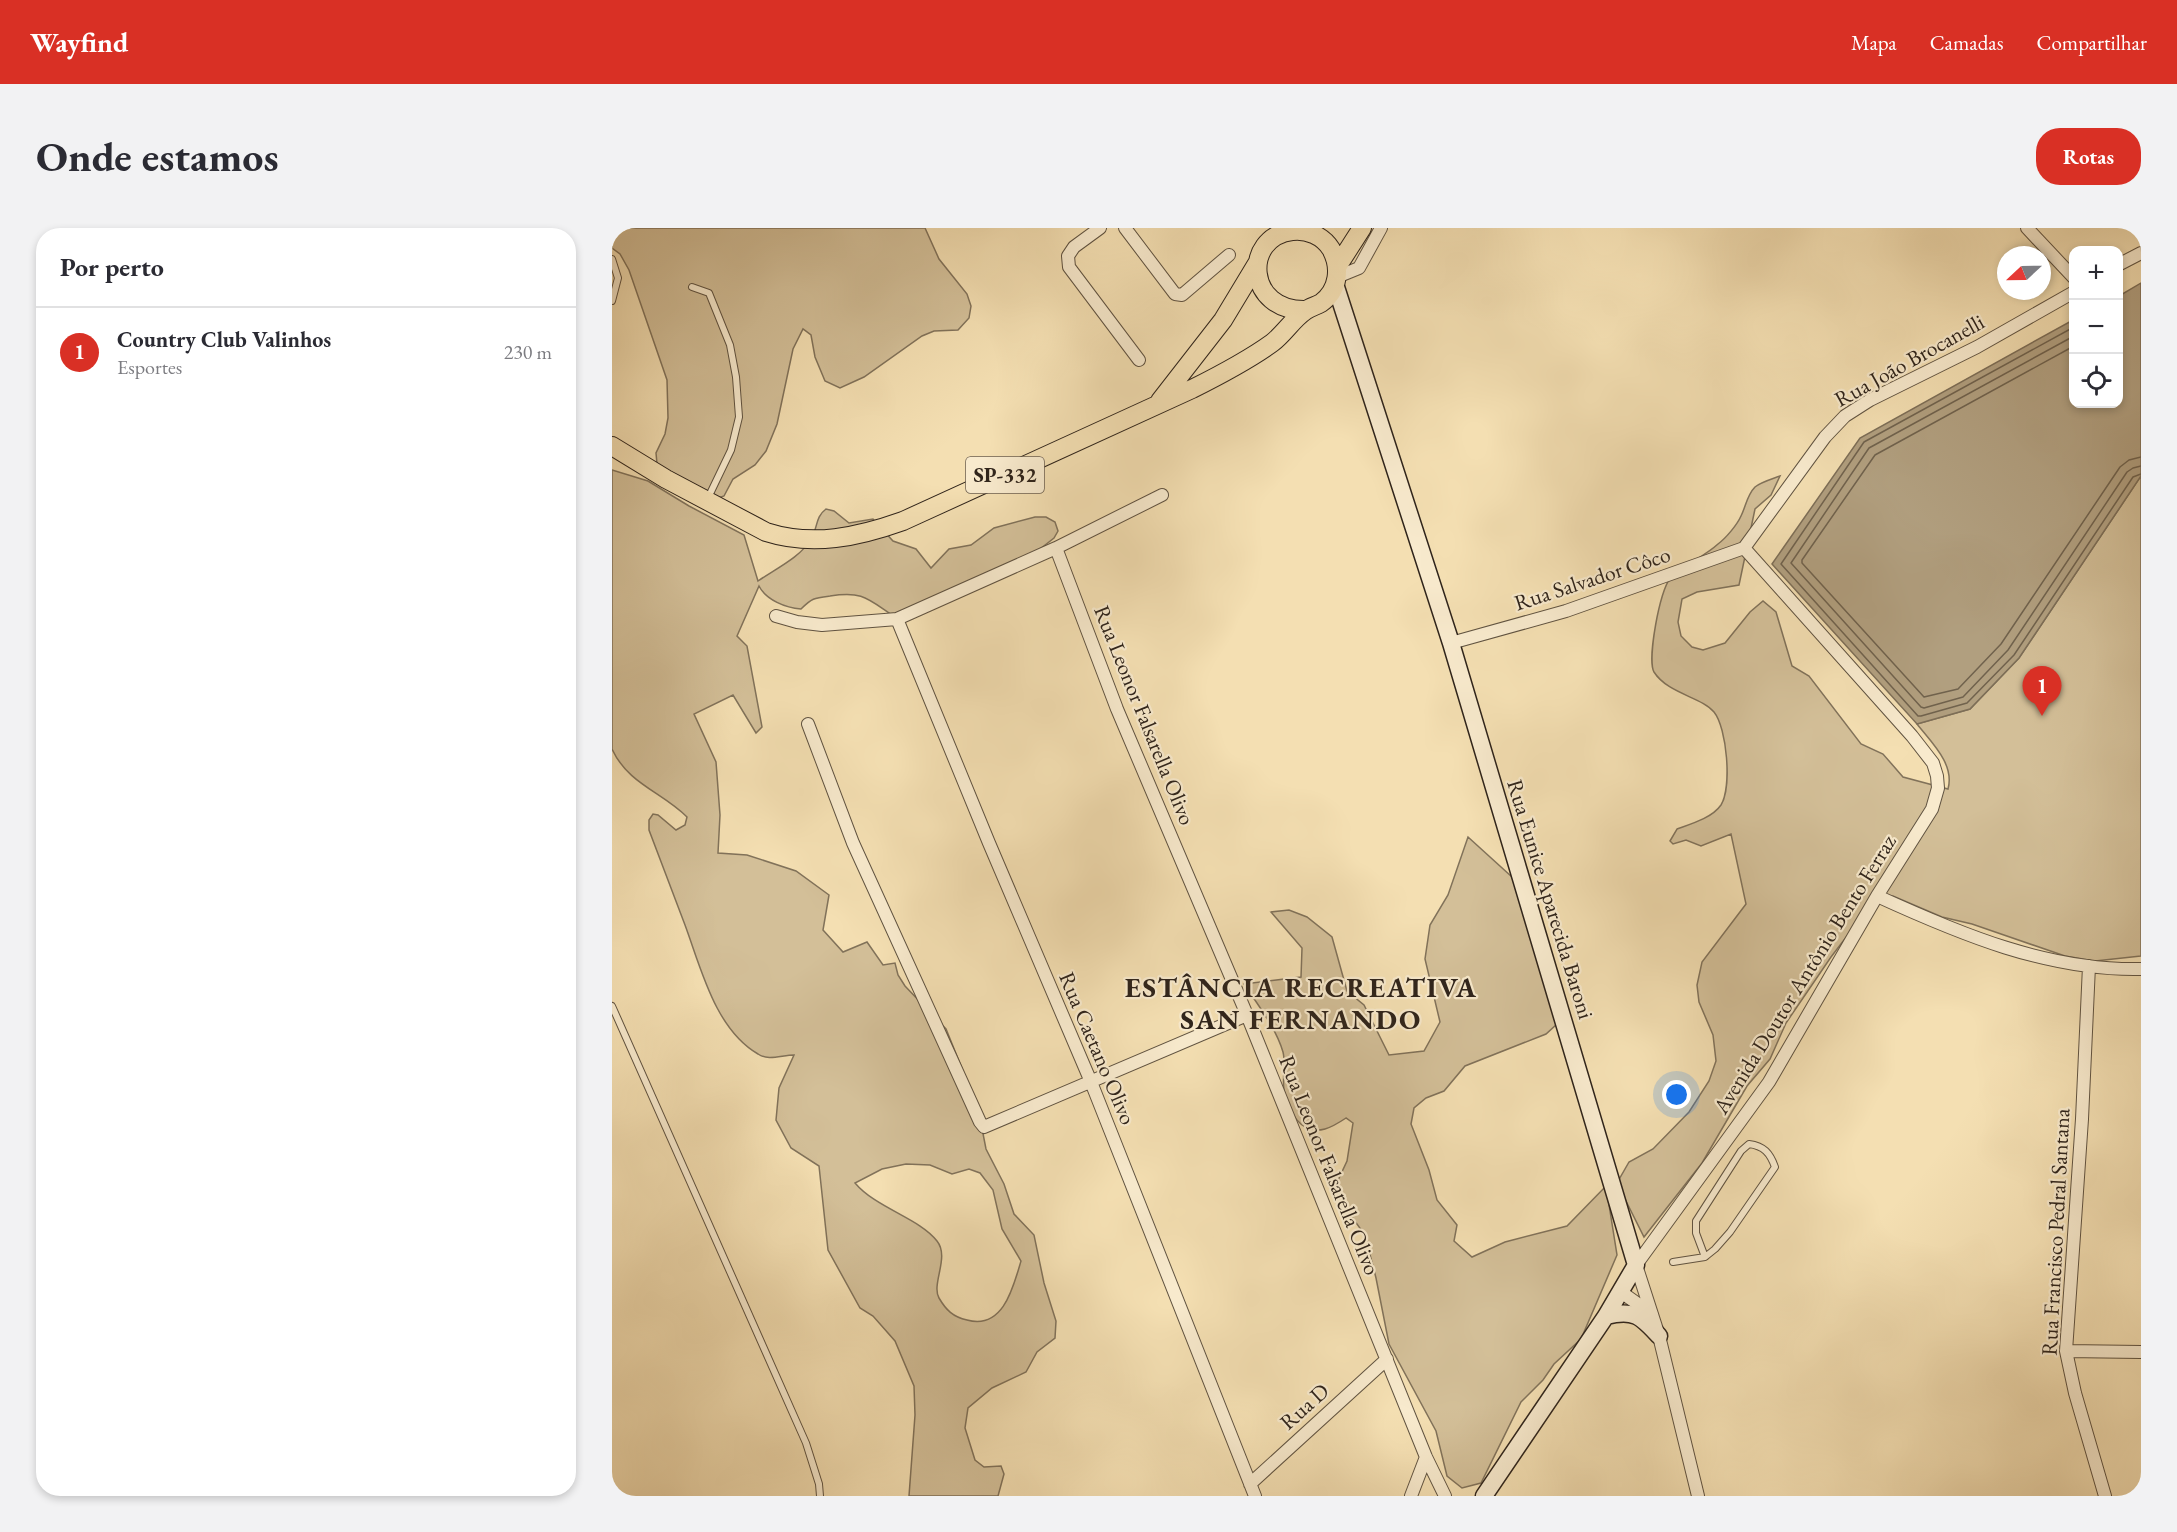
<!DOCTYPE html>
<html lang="pt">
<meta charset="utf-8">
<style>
:root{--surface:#fff;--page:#f2f2f3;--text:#2b2b33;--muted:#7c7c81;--line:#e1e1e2;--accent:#d93025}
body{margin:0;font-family:"EB Garamond",serif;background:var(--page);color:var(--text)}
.controls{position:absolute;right:18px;top:18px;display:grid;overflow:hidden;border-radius:12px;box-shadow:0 3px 9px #0003}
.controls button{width:54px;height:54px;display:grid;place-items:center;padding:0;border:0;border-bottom:2px solid var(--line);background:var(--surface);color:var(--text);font:30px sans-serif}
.compass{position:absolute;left:1385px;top:18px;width:54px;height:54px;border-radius:50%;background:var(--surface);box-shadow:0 3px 9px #0003;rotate:248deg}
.you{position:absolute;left:1065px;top:867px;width:21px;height:21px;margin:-15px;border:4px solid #fff;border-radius:50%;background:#1a73e8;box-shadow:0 0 0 9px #1a73e833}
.badge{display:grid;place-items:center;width:39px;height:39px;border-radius:50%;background:var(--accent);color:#fff;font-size:20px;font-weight:700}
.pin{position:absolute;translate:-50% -50px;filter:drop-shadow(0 2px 3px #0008)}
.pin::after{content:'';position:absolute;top:32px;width:21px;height:18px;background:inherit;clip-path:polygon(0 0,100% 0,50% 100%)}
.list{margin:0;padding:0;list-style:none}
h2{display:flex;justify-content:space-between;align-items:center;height:78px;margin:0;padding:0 24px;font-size:26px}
h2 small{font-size:20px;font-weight:400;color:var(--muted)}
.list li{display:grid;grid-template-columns:39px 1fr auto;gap:18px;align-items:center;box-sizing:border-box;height:90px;padding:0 24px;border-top:2px solid var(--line)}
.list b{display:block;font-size:22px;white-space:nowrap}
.list p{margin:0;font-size:20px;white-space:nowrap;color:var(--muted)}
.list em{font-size:20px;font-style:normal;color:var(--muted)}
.icon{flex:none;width:33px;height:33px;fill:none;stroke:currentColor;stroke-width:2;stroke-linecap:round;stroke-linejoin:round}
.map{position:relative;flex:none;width:1529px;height:1268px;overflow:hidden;border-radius:24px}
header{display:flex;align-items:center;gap:36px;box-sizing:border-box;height:84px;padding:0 30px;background:var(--accent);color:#fff}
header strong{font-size:28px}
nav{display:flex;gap:33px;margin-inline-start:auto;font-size:21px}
.intro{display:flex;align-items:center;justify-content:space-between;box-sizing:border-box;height:144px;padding:0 36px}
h1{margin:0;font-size:42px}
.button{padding:15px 27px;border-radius:24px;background:var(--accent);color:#fff;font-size:21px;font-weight:700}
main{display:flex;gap:36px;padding:0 36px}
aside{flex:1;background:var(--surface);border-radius:24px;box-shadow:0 3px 9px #0003}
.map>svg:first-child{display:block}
</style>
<header>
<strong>Wayfind</strong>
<nav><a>Mapa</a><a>Camadas</a><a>Compartilhar</a></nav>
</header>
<div class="intro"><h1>Onde estamos</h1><a class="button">Rotas</a></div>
<main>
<aside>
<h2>Por perto<small></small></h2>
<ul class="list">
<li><span class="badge">1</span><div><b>Country Club Valinhos</b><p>Esportes</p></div><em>230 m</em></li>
</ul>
</aside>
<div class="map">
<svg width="1529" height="1268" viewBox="0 0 1529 1268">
<rect width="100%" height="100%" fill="#f4dfb2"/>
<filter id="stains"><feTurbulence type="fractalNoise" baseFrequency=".00333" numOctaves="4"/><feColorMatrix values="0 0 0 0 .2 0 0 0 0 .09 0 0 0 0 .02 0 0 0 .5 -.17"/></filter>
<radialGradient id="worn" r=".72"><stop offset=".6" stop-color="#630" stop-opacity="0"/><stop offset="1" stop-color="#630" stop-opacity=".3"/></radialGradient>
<!-- green -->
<path fill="#d3bf98" stroke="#81725a" stroke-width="1.5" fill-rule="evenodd" d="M0 0H313L327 31 355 66 359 78 357 90 346 102 322 103 310 108 252 149 228 160 213 153 203 129 199 107 191 101 181 121 165 196 154 223 143 237 121 251 112 268 101 272 45 236 44 225 53 206 56 190 55 152 17 42 8 26 0 20Z
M0 242 36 253 77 278 132 307 146 353C163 341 189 329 199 311 206 300 203 289 214 281L222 283 237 295 261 291 281 313 304 321 319 340 337 321 359 317 382 300 423 289H434L443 294 446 303 442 310 404 340 280 387C255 370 250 363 218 368 202 370 200 370 189 381 174 380 154 372 147 358L125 408 135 418 150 499 144 505 121 467 82 486 104 534 108 587 106 625 135 627 184 643 217 667 211 702 231 724 255 714 271 737 283 735 286 747 293 758 334 801 366 880 374 921 392 956 402 986 422 1007 432 1055 444 1093 443 1110 425 1124 414 1144 380 1160 356 1180 353 1200 363 1232 372 1239 389 1238 392 1246 386 1268H297L303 1187 302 1158 283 1113 261 1088 248 1080 216 1022 207 938 179 920 164 892 167 860 182 827C170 827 156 833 146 826 103 801 89 740 73 697 61 665 49 634 37 602V592L41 586 46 587 64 602 73 597 75 589C50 564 16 556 0 521ZM294 936 318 937 340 946 357 941 368 945 381 962 390 1001 409 1033C401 1060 391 1102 355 1092 341 1089 334 1082 327 1070 319 1056 338 1029 325 1013 307 990 264 980 243 955L270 941Z
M1168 248 1159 267 1143 281 1127 357 1085 364 1070 371 1066 394 1069 408 1080 419 1091 422 1113 415 1138 384 1151 373 1164 384 1180 438 1197 448 1249 516 1271 526 1291 549 1336 561C1343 536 1319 514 1305 496L1358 481 1407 430 1529 248V728L1483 733 1453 728 1360 696 1330 689 1281 668 1271 670 1258 678 1219 729 1174 795 1158 831 1135 858 1090 935 1032 1009 1005 955 1017 934 1041 921 1077 884 1097 853 1104 833 1101 807 1087 774 1085 757 1090 734 1134 676 1119 606 1089 618 1074 612 1061 616 1058 613 1065 601C1079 596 1100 590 1109 577 1120 559 1115 500 1102 484 1090 469 1056 466 1042 444 1035 432 1048 361 1058 351 1071 337 1092 329 1106 316 1114 310 1125 297 1129 288 1134 278 1135 267 1143 259 1149 254 1160 251 1168 248Z
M856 609 900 649 917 676 945 796 934 806 853 838 832 863 814 870 802 880 799 896 817 942 825 972 845 997 842 1013 860 1029 893 1014 955 998 994 958 1005 1027 969 1111 942 1136 931 1152 909 1174 869 1255 850 1260 835 1248 824 1203 777 1116 764 1050 753 1007 721 963 735 933 741 895 734 890C728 894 720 899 713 901 688 908 676 882 672 862 670 850 674 836 671 824 664 800 646 777 632 756L689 749 690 720 659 684 677 682 695 689 720 709 735 763 752 777 777 827 812 823 828 794 813 731 818 697 836 667Z"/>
<!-- water -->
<path fill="#b19f7f" stroke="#7d6e57" stroke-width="1.5" d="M1529 55V248L1407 430 1358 481 1305 496 1160 336 1248 210 1461 92 1462 176H1506L1507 68Z"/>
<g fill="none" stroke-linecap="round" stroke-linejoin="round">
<!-- shore -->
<path stroke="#70624d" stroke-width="1.5" d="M1462 99 1252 214 1169 336 1306 488H1309L1355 475 1402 427 1521 249 1529 246
M1462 108 1257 220 1179 335 1309 479 1312 480 1351 469 1396 422 1515 244 1521 240 1529 238
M1462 118 1263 227 1190 332V335L1312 469 1346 461 1389 416 1508 239 1517 232 1529 229"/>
<defs>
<path id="lane" d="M0 31 6 50 0 73
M80 59 97 65 118 117 124 149 127 189 119 222 95 272
M0 778 194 1215 207 1256 208 1268
M1061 1034 1093 1029 1103 1021 1118 1004 1163 939C1158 925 1152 918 1137 916L1129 923 1084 993V1005L1093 1029"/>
<path id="street" d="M488 0 462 19 456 28 457 39 527 132
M513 0 563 66 570 67 617 27
M1415 0 1462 50
M1506 37 1529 25
M725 49 747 40 769 0
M444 320 505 481 635 787 814 1229 833 1268
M1132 320 1213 209 1233 188 1258 172 1365 119 1462 64
M164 388 185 394 210 397 285 391 444 320 550 267
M285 391 377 615 479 854 643 1268
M839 415 954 383 1132 320
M196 496 241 615 368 894 372 899 635 787
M1265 668C1348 706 1436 743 1529 741
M1477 738 1470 891 1454 1123 1463 1165 1493 1268
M1009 1064 1040 1086
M1454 1123 1529 1124
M638 1256 775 1131
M799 1268 814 1229
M1086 1268 1047 1108 1024 1037 1157 854 1265 668 1320 581 1326 560 1325 548 1321 535 1300 508 1132 320"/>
<path id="secondary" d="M723 56 839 415 1024 1037 994 1088 872 1268
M994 1088C1022 1081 1029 1088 1047 1108"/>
<path id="primary" d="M725 39 750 0
M548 173 611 92 646 34
M0 218 54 251 154 304C201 319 246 309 291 293L580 161C608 147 635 133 660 115 672 106 681 91 693 83 698 79 704 78 709 75 727 62 729 39 719 21 711 8 695 1 680 3 630 9 634 84 694 82"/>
</defs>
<!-- lane casing -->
<use href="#lane" stroke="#605341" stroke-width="8"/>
<!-- street casing -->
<use href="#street" stroke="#605341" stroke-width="14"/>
<!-- secondary casing -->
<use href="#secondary" stroke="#2f241b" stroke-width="19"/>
<!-- primary casing -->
<use href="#primary" stroke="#2f241b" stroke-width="20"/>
<!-- lane -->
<use href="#lane" stroke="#f8eacd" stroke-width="6"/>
<!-- street -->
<use href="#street" stroke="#f8eacd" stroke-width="12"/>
<!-- secondary -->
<use href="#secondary" stroke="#f8eacd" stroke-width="16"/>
<!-- primary -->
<use href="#primary" stroke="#f4dfb2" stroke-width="18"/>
</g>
<g text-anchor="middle" stroke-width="4.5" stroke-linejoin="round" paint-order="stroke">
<!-- shield labels -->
<rect fill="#f8eacd" stroke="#6b5f50" stroke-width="1.5" x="354" y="229" width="78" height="36" rx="4.5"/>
<g font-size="21" font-weight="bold" fill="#2f241b">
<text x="393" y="254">SP-332</text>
</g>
<!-- street labels -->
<g font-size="22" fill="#2f241b" stroke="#f8eacd">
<text transform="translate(1297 132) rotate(-29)" y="8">Rua João Brocanelli</text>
<text transform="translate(980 350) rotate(-18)" y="8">Rua Salvador Côco</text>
<text transform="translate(533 487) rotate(68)" y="8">Rua Leonor Falsarella Olivo</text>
<text transform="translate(939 671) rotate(73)" y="8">Rua Eunice Aparecida Baroni</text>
<text transform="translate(1192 746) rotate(-58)" y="8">Avenida Doutor Antônio Bento Ferraz</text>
<text transform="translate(486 820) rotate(67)" y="8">Rua Caetano Olivo</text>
<text transform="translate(718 937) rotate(68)" y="8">Rua Leonor Falsarella Olivo</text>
<text transform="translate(1443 1004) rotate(-87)" y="8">Rua Francisco Pedral Santana</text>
<text transform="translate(692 1178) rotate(-42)" y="8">Rua D</text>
</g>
<!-- district labels -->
<g font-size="28" font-weight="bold" letter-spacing="1.5" fill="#2f241b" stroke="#f8eacd">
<text x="689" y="769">ESTÂNCIA RECREATIVA<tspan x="689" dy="32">SAN FERNANDO</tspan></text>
</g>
</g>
<rect width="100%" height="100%" filter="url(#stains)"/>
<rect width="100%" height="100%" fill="url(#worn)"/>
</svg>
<div class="controls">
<button>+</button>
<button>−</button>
<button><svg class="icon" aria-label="locate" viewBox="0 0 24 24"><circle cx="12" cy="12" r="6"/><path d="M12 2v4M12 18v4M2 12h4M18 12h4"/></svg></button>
</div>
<svg class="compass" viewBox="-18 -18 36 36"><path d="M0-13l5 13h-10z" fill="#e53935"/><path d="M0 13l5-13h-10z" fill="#7c7c81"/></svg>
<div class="you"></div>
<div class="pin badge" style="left:1430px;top:488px">1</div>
</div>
</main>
